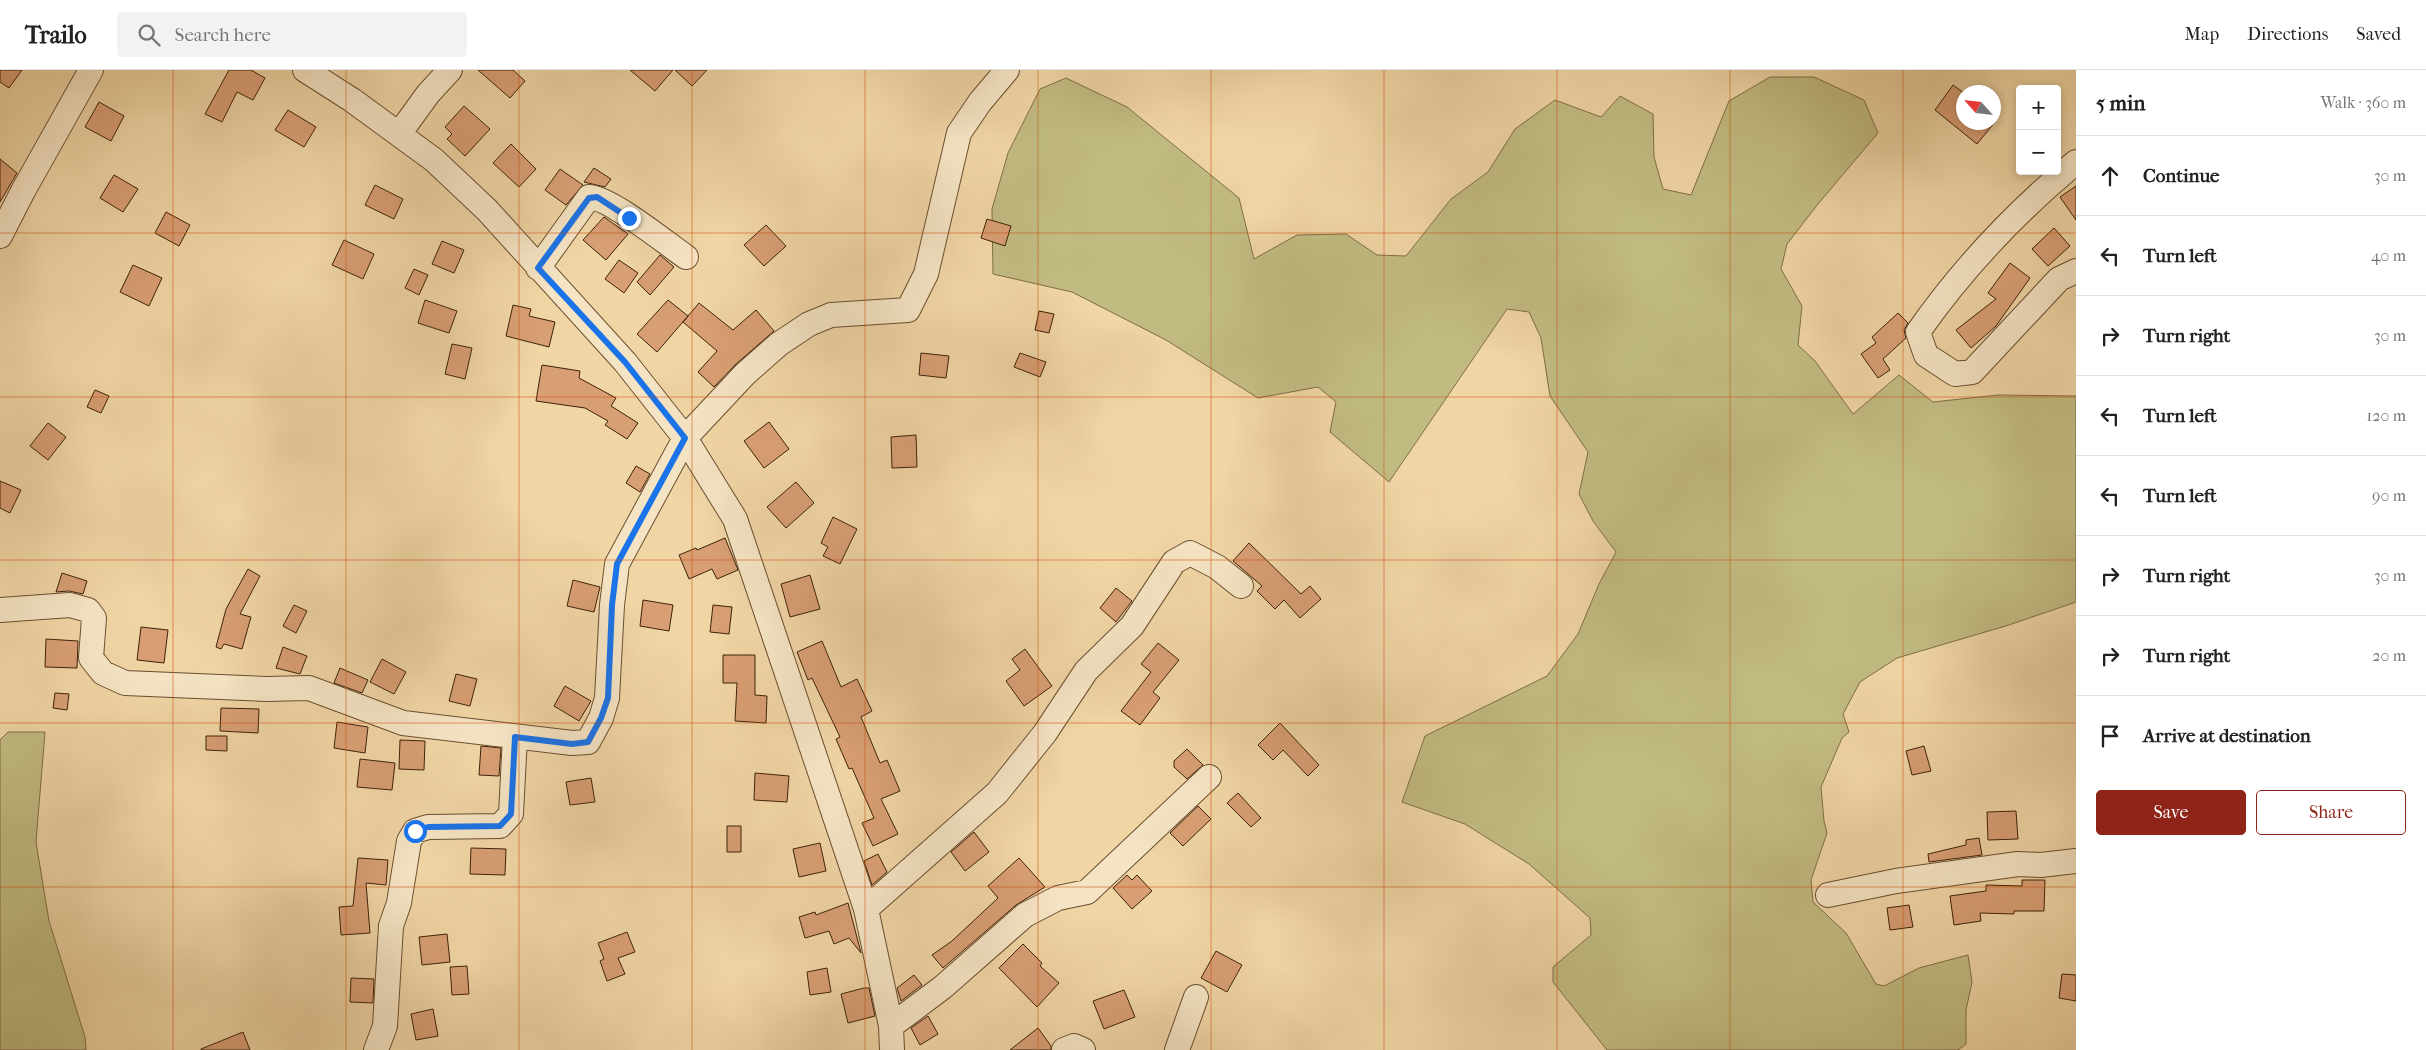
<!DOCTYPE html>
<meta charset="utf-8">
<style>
:root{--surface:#fff;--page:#f2f2f2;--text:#222;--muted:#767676;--line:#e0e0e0;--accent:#8f2418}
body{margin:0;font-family:"IM FELL French Canon",serif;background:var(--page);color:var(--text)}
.controls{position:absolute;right:15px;top:15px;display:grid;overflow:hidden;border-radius:5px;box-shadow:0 2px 8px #0003}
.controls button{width:45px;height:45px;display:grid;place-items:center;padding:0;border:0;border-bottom:1px solid var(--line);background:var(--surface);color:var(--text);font:25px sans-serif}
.compass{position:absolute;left:1956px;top:15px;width:45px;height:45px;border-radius:50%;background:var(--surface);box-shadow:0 2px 8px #0003;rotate:297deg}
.stop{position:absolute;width:15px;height:15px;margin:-11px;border:4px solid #1a73e8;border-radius:50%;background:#fff}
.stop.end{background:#1a73e8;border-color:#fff;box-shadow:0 1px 5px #0008}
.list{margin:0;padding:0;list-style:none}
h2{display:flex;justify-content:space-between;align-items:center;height:65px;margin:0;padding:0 20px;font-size:21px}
h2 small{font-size:16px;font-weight:400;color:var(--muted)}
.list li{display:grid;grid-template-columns:32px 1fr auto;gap:15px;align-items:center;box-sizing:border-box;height:80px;padding:0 20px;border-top:1px solid var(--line)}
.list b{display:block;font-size:19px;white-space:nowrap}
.list em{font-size:16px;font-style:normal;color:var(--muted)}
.actions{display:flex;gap:10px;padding:15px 20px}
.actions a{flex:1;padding:11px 0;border:1px solid var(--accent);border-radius:5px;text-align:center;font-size:18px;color:var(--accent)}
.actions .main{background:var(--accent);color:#fff}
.icon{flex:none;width:28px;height:28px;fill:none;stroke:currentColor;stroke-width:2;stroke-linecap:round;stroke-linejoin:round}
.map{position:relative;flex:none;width:2076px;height:980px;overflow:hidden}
header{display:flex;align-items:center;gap:30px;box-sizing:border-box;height:70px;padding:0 25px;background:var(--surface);border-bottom:1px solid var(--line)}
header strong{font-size:24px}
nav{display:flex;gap:28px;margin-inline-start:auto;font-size:18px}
.search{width:350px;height:45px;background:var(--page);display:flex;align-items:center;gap:12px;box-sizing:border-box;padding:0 18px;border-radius:5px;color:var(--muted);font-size:19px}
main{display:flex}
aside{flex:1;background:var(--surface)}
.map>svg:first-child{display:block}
</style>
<header>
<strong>Trailo</strong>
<div class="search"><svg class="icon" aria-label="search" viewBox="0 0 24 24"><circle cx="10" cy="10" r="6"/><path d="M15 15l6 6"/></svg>Search here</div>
<nav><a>Map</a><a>Directions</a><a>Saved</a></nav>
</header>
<main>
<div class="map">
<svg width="2076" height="980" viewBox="0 0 2076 980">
<rect width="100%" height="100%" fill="#f0d5a5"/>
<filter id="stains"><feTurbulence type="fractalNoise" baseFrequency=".004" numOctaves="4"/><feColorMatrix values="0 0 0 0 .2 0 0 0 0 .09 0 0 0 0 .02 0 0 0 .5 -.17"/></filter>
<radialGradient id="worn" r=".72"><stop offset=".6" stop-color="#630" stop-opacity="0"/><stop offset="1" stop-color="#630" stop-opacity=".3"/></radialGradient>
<!-- green -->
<path fill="#c1bb81" stroke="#806e45" d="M1770 7H1814L1864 30 1878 63 1818 134 1787 174 1781 199 1802 236 1798 275 1815 291 1853 344 1899 305 1933 332 1998 325 2076 326V532L2009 555 1897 588 1860 612 1843 644 1849 662 1842 668 1821 717 1824 751 1827 763 1811 810 1813 832 1846 863 1876 914 1884 916 1919 898 1968 885 1972 912 1966 940V974L1958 980H1607L1553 912V897L1591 865 1590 848 1529 794 1465 754 1402 732 1425 666 1547 606 1578 564 1599 514 1616 482 1593 451 1579 424 1588 382 1550 326 1541 268 1529 242 1507 239 1389 412 1330 362 1336 332 1318 317 1258 328 1166 270 1072 222 993 204 992 139 1008 83 1040 19 1066 8 1127 37 1239 128 1254 189 1297 165 1346 164 1377 185 1406 186 1451 129 1488 102 1515 59 1555 30 1601 47 1620 26 1653 44 1654 87 1663 119 1691 125 1729 31Z
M8 662H45L36 772 49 851 85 967 86 980H0V670Z"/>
<!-- building -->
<path fill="#d89e74" stroke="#3e2209" d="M0 0H22L9 18 0 12Z
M229 0H251L265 8 253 30 237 22 222 52 205 44Z
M478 0H513L525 11 510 28Z
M630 0H673L655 21Z
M675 0H707L692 16Z
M1953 15 1964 23V52H1995L1977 74 1935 40Z
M99 32 124 46 111 71 85 57Z
M464 36 490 59 465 86 447 69 452 64 445 57Z
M288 40 316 57 304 77 275 60Z
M511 74 536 99 519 117 493 93Z
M0 89 17 103 0 132Z
M594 98 611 109 605 117 584 112Z
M560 99 583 115 566 135 545 120Z
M114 105 138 119 123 142 100 128Z
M375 115 403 129 394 149 365 135Z
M2076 116V150L2060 127Z
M166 142 190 155 179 176 155 163Z
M604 147 628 164 606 190 583 170Z
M987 149 1011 156 1005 176 981 168Z
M766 155 786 176 764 196 744 175Z
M2054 158 2070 176 2048 196 2032 179Z
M344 170 374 184 363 209 332 195Z
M442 171 464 180 454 203 432 194Z
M660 185 674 197 650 225 637 212Z
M619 190 638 203 624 223 605 209Z
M2010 193 2030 208 1996 256 1971 278 1956 260 1996 229 1988 223Z
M133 195 162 208 149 236 120 222Z
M414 199 428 205 419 225 405 218Z
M425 230 457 241 449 263 418 253Z
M668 230 688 246 657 282 637 264Z
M699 233 733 260 756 240 774 261 736 294 714 317 698 302 717 281 683 252Z
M513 235 531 239 529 246 555 252 549 277 506 266Z
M1039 241 1054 244 1049 263 1035 260Z
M1898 243 1908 253 1904 260 1906 268 1883 289 1890 300 1878 308 1861 284 1876 273 1872 267Z
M452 274 472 278 465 309 445 304Z
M921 283 949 286 946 308 919 305Z
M1020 283 1046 292 1040 307 1014 297Z
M542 295 580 301 579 308 616 328 611 336 638 353 627 369 605 355 608 351 585 338 536 331Z
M95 320 109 326 101 343 87 337Z
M769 352 789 379 764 398 744 371Z
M48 353 66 367 48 390 30 376Z
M916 365 917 397 892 398 891 367Z
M636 396 650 404 640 422 626 413Z
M0 411 21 420 10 443 0 438Z
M796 412 814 433 786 458 767 437Z
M833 447 857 459 840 494 823 486 828 477 821 473Z
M725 468 738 500 717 509 712 499 689 509 679 485 696 478 697 480Z
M1249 473 1301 524 1310 516 1321 529 1300 548 1284 530 1275 539 1257 521 1262 516 1233 491Z
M248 499 260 506 240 544 251 547 242 579 224 574 221 579 216 577 226 539Z
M62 503 87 511 83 524 69 521 56 522Z
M810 505 820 539 790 547 781 514Z
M573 510 600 517 594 542 567 536Z
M1116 518 1132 531 1116 552 1100 538Z
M643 530 673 535 669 561 640 556Z
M294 535 307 541 296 563 283 556Z
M713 535 732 537 729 564 710 562Z
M141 557 168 560 164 593 137 590Z
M46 569 78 571 77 598 45 597Z
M822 571 841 617 857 609 872 641 861 647 880 693 887 690 900 721 881 729 898 764 873 776 862 753 874 748 852 698 849 699 836 669 840 667 812 608 808 610 797 582Z
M1158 573 1179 590 1153 622 1160 628 1140 655 1121 641 1151 602 1141 594Z
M283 577 307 586 300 604 276 598Z
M1025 579 1052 616 1024 636 1006 611 1020 600 1012 589Z
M723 585H755V625L767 626 766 653 735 651 737 613H723Z
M382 589 406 602 394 624 370 612Z
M340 598 368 610 362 623 334 613Z
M456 604 477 609 470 636 449 631Z
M565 616 591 631 579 651 554 636Z
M55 623 69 624 67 640 53 638Z
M221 638 259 639 258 663 220 661Z
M337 652 368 657 365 683 334 678Z
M1280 653 1319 695 1308 706 1283 680 1273 690 1258 675Z
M206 666H227V681L206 680Z
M400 670 425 671 424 700 399 699Z
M481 676 501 678 499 706 479 705Z
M1924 676 1931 701 1912 705 1906 681Z
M1187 679 1203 695 1187 709 1174 697V691Z
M360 689 395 693 392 720 357 717Z
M755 703 789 706 787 732 754 730Z
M591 708 595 732 570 735 566 712Z
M1238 723 1261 748 1251 757 1227 733Z
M1198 736 1211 749 1183 776 1170 763Z
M2016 741 2018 769 1988 770 1987 742Z
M727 756H741V782H727Z
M974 762 989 782 965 801 951 782Z
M1979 768 1982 785 1929 792 1928 784 1966 775V770Z
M820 773 826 801 799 807 793 779Z
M471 778 506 779 505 805 470 804Z
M878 784 887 802 872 815 864 791Z
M358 788 388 790 386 815 366 813 370 863 341 865 339 837 353 836Z
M1019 788 1045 817 1016 835 943 898 932 885 952 871 998 828 988 816Z
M1127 805 1132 810 1137 805 1152 821 1132 839 1113 818Z
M2022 810H2045L2044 841H2014V844L1980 843 1981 851 1954 855 1950 826 1986 821V815L2022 816Z
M848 833 861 883 849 868 834 874 829 861 805 868 799 847 815 842 816 845Z
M1909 835 1913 857 1890 860 1887 838Z
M627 862 635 882 618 888 625 904 607 911 600 891 604 889 598 873Z
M447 864 450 892 422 895 419 867Z
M1023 874 1042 893 1040 896 1059 913 1037 937 999 898Z
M1216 881 1242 895 1227 922 1201 908Z
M467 896 469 924 452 925 450 897Z
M827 898 831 922 810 925 807 902Z
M2062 904 2076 905V931L2059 928Z
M914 905 922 915 901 931 897 918Z
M351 908 374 909 373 933 350 932Z
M864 918H869L875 946 848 953 841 924Z
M1124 920 1135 947 1104 959 1093 931Z
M433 939 438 966 416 970 411 944Z
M928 946 938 964 920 975 911 958Z
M1038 958 1051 976V980H1010Z
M243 962 250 980H201V979Z"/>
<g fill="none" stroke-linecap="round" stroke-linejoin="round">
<defs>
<path id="minor" d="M305 0 352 30 434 90 487 140 625 292 685 368 735 449 866 839 891 956 892 980
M399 64 428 24 450 0
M2076 92C2016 142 1962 199 1918 262L1926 285 1955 304 1972 302 2059 209 2076 201
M0 166 23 121 91 0
M538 198 589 127C609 127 666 173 686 187
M0 540 70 535 88 540 94 548 91 588 103 603 125 613 266 619 309 618 403 653 572 673 588 672 601 648 607 628 612 535 617 494 685 368 745 304 779 274 809 254 831 245 908 240 926 204 959 63 980 32 1007 0
M1828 825 1896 811 2018 794 2041 795 2076 791
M866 839 997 723 1045 663 1086 601 1132 556 1174 492 1190 483 1217 497 1241 516
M891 956 943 917 1025 845 1058 828 1087 822 1209 707
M376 980 385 956 391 856 399 833 409 771 415 761 428 757 500 756 511 744 515 667
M1064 980 1074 976 1083 980
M1177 980 1196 927"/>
</defs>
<!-- minor casing -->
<use href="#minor" stroke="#6a4f30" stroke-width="26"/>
<!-- minor -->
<use href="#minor" stroke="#f5e4c4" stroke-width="24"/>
</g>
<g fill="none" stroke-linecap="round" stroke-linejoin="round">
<!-- route -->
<path stroke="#1a73e8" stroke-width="6" d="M415 761 428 757 500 756 511 744 515 667 572 674 588 672 601 648 608 628 612 535 617 494 685 368 625 292 538 198 589 128 597 127 629 148"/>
</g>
<!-- grid -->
<path fill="none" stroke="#ce510c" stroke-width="1" stroke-opacity="0.55" d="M173 0V980M346 0V980M519 0V980M692 0V980M865 0V980M1038 0V980M1211 0V980M1384 0V980M1557 0V980M1730 0V980M1903 0V980M0 163H2076M0 327H2076M0 490H2076M0 653H2076M0 817H2076"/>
<rect width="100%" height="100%" filter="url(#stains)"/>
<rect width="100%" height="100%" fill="url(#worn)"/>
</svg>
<div class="controls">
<button>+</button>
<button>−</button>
</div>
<svg class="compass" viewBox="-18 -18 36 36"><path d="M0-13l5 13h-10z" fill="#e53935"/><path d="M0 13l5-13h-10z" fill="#767676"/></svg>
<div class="stop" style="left:415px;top:761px"></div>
<div class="stop end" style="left:629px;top:148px"></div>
</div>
<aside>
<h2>5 min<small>Walk · 360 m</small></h2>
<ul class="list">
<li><svg class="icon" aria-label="ahead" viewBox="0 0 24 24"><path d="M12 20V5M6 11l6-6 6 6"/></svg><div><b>Continue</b></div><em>30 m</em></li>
<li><svg class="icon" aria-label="left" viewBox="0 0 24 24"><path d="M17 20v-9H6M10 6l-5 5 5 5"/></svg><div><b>Turn left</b></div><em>40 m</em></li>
<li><svg class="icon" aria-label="right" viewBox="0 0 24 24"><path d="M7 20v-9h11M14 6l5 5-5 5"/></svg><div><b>Turn right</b></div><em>30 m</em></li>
<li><svg class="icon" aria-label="left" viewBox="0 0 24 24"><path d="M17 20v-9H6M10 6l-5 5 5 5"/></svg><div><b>Turn left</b></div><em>120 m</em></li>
<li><svg class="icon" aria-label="left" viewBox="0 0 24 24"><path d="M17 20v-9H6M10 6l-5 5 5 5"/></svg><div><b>Turn left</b></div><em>90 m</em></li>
<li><svg class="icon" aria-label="right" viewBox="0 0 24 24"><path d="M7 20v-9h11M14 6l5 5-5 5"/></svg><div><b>Turn right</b></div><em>30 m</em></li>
<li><svg class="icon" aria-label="right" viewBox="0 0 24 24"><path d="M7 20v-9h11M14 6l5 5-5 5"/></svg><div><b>Turn right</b></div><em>20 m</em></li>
<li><svg class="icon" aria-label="arrive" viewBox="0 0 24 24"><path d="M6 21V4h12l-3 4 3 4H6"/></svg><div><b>Arrive at destination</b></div></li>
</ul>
<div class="actions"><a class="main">Save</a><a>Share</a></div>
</aside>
</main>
